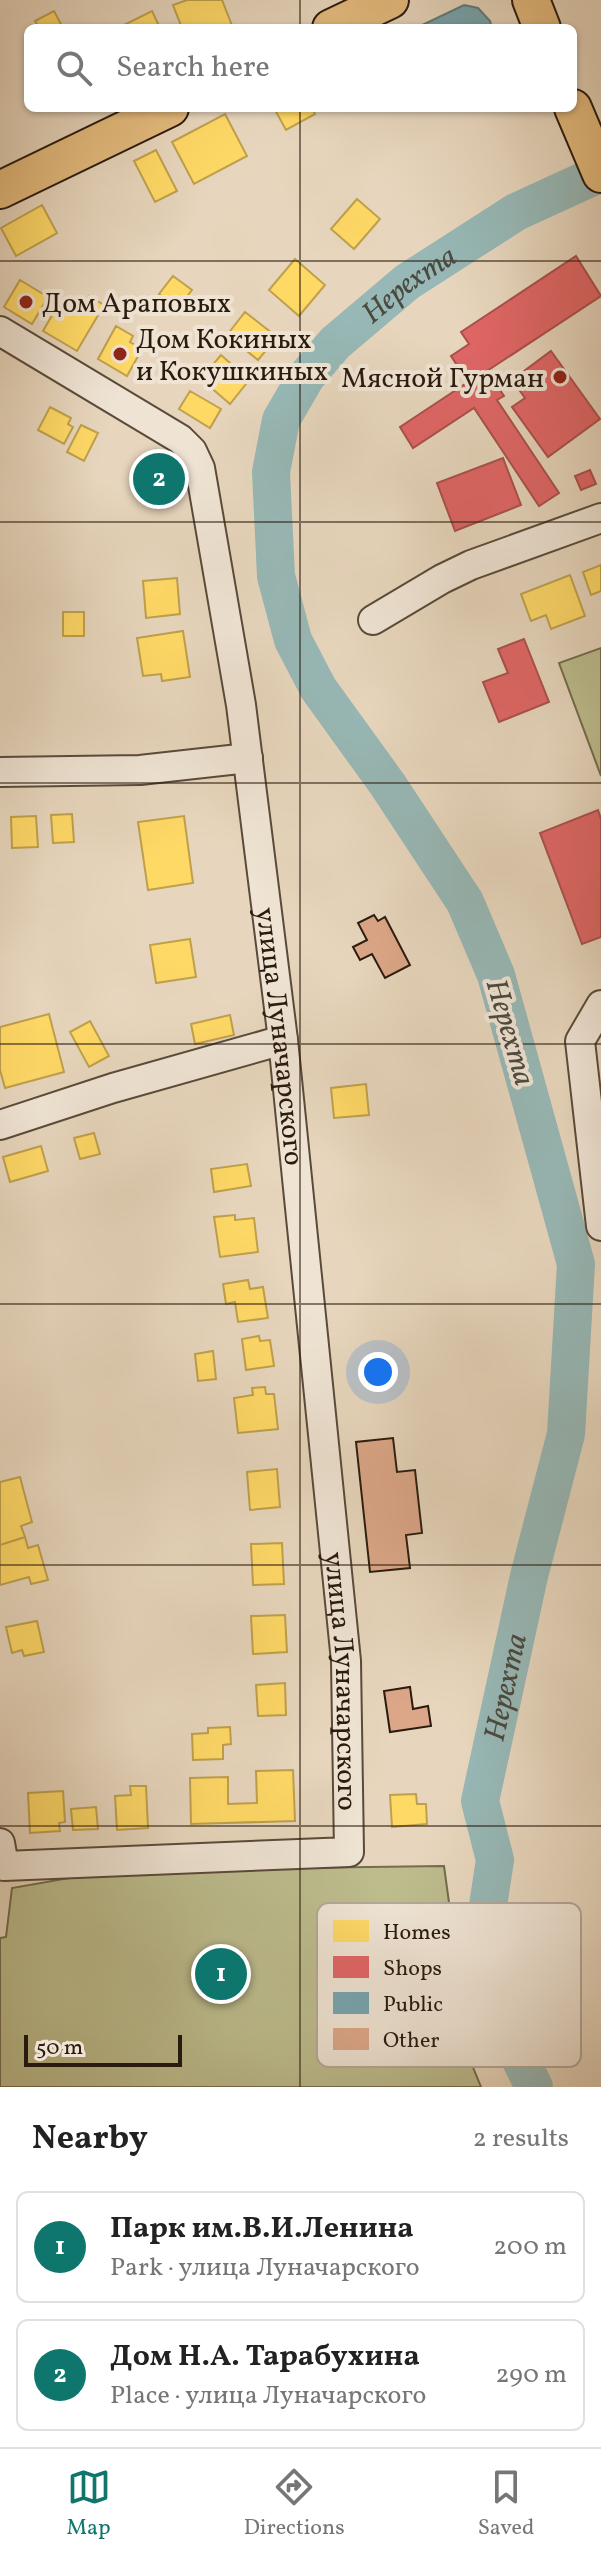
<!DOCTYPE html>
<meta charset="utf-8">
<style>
:root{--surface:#fff;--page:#f6f6f6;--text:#222;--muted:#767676;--line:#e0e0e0;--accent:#0f766e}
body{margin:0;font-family:Vollkorn,serif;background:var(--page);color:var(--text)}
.scale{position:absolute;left:24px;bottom:20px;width:158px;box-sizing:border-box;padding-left:8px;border:4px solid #2a1b0f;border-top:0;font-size:22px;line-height:28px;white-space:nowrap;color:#2a1b0f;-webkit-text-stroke:6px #efe4d4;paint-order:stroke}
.you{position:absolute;left:378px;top:1372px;width:28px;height:28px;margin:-20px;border:6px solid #fff;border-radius:50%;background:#1a73e8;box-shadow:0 0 0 12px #1a73e833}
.badge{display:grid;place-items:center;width:52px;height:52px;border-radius:50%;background:var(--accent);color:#fff;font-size:26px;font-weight:700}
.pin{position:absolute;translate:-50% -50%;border:4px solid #fff;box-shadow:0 2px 8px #0006}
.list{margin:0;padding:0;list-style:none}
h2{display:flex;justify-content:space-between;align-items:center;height:104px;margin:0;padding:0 32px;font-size:34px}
h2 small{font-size:26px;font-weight:400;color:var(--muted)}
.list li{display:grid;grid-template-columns:52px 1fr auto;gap:24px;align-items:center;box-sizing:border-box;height:112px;margin:0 16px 16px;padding:0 16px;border:2px solid var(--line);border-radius:12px}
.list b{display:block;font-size:30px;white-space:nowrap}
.list p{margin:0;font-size:26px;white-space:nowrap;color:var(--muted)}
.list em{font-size:26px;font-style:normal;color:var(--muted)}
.icon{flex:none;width:44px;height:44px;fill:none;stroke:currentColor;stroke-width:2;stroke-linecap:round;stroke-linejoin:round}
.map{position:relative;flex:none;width:601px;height:2087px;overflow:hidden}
.search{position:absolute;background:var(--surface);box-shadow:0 2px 6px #0004;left:24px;right:24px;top:24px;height:88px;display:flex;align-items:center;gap:20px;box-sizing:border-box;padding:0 28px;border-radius:12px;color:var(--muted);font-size:30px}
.sheet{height:360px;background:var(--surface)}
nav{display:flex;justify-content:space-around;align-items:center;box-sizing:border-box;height:112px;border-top:2px solid var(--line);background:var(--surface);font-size:22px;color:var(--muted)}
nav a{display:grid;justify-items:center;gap:4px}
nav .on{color:var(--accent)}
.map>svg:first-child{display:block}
</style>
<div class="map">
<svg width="601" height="2087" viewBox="0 0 601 2087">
<rect width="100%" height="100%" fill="#e7d6bd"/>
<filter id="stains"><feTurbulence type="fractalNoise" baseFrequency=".0025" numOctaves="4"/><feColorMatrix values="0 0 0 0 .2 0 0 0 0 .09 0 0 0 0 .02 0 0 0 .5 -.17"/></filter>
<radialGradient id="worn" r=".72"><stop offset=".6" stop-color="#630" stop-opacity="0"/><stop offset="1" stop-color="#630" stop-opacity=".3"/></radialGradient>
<!-- green -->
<path fill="#bcbc8d" stroke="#736c4e" stroke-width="2" d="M601 648V776L559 663Z
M444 1866 451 1917 443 1958 442 1991 481 2087H0V1938L6 1937 12 1888 92 1874 147 1870Z"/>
<!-- homes -->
<path fill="#ffd966" stroke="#bfa04c" stroke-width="2" d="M187 0H222L233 28H182L173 5Z
M54 11 63 28H39L35 21Z
M152 11 160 28H118Z
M274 108H312L315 114 286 130Z
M225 114 247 156 194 184 172 142Z
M156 150 177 191 155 202 134 161Z
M357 199 380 219 354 249 331 229Z
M42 205 57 233 16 256 1 228Z
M295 259 325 285 299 316 269 290Z
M173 276 192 290 178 308 159 294Z
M20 280 48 297 32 324 4 307Z
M89 296 104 305 77 351 43 331 61 300 79 311Z
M245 312 277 337 258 360 227 335Z
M116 326 133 336 130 342 142 349 127 376 98 359Z
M221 355 238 370 234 374 246 384 230 404 201 379Z
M190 391 221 409 210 428 179 409Z
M50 407 71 418 68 424 73 427 64 444 38 430Z
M81 425 98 433 84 461 67 452Z
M178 460V498H139L140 461Z
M601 565V591L591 595 583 572Z
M570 575 585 616 551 629 546 615 531 621 521 594Z
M177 578 180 614 146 618 143 581Z
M63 612H84V636H63Z
M183 631 190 677 162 681 161 674 143 676 137 638Z
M72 814 74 842 53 843 51 815Z
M36 816 38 847 12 848 11 817Z
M184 816 193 883 148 890 138 822Z
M190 939 196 977 156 983 150 945Z
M49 1014 64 1072 5 1088 0 1070V1027Z
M230 1015 234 1035 195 1044 191 1024Z
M90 1021 109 1056 89 1067 70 1032Z
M366 1084 369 1115 334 1118 331 1088Z
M94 1133 100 1154 80 1159 74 1138Z
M41 1146 48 1171 10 1182 3 1157Z
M247 1164 251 1186 214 1192 211 1169Z
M235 1215V1220L254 1218 258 1252 220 1257 214 1217Z
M248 1280 250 1289 263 1287 268 1318 238 1322 235 1302 226 1304 223 1284Z
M259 1336 260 1341 270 1340 274 1366 246 1370 242 1339Z
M213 1351 216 1379 198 1381 195 1354Z
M265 1387 266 1394H274L278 1429 238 1433 234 1398 253 1395 252 1388Z
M277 1469 280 1507 250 1510 247 1472Z
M20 1477 32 1522 21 1526 25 1537 0 1545V1482Z
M25 1537 28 1548 38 1545 48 1580 31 1584 29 1577 0 1585V1545Z
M282 1543 284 1584 253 1585 251 1544Z
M285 1615 287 1652 253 1654 251 1616Z
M37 1621 44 1652 24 1656 22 1650 12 1653 6 1627Z
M285 1683 286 1715 258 1716 256 1685Z
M230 1727 231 1744 223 1745V1759L193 1760 192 1734 208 1733V1728Z
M293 1770 295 1821 191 1824 190 1778 228 1777V1804L257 1803 256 1771Z
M130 1786H146L148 1828 117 1830 115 1796 131 1795Z
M63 1791 65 1822 59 1823 60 1831 30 1833 28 1793Z
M416 1794 417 1804H426L427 1824 392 1827 390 1795Z
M96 1807 98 1829 73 1830 71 1809Z"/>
<!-- shops -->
<path fill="#e06666" stroke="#a9504c" stroke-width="2" d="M576 256 601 296 487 371 504 396 497 400 559 493 539 506 474 408 413 448 400 427 468 382 451 356 469 344 461 332Z
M551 351 600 419 548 457 512 407 525 398 512 380Z
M503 458 521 505 455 531 437 483Z
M590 470 596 484 581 490 575 476Z
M524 639 549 702 499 722 483 682 508 673 498 649Z
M598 810 601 819V937L582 944 540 833Z"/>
<!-- public -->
<path fill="#76a5af" stroke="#5f7c7f" stroke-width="2" d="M464 5 478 8 490 21 492 28H416Z"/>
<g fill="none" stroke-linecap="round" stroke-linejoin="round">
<!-- river -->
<path stroke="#97b8b6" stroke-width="38" id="s1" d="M534 2087 503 2024 481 1951 495 1860 480 1801 529 1576 566 1434 576 1264 496 975 465 902 388 785 318 688 293 640 276 576 271 472 281 420 306 377 335 343 407 282 516 212 601 173"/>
</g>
<!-- building -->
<path fill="#dca788" stroke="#2a1b0f" stroke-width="2" d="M374 915 378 921 385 917 410 965 385 978 372 954 360 960 353 947 367 940 358 923Z
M393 1438 397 1472 415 1470 422 1533 406 1535 410 1568 370 1572 356 1442Z
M410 1687 413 1709 428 1706 431 1726 390 1732 384 1691Z"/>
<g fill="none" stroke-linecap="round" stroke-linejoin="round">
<defs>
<g id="minor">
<path id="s2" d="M0 331 180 439 192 451 200 468 241 705 283 1040 346 1661 349 1852 4 1866 0 1843"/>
<path d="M373 620 442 579 471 565 601 518"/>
<path d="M0 772 140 770 248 758"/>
<path d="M601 1005 580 1041 601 1226"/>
<path d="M0 1125 113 1088 283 1040"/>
</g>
<path id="major" d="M531 0 542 28
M331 28 390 0
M573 108 601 174
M0 190 170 108"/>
</defs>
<!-- minor casing -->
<use href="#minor" stroke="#594a3a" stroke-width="32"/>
<!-- major casing -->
<use href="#major" stroke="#2a1b0f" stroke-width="40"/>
<!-- minor -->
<use href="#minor" stroke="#efe4d4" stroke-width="28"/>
<!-- major -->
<use href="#major" stroke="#e4bb7e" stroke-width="36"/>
</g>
<!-- grid -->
<path fill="none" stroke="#2a1b0f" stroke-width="2" stroke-opacity="0.55" d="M300 0V28M300 108V2087M0 261H601M0 522H601M0 783H601M0 1044H601M0 1304H601M0 1565H601M0 1826H601"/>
<!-- markers -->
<g fill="#8f2418" stroke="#efe4d4" stroke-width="3">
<circle cx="26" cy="302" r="8"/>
<circle cx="120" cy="354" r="8"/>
<circle cx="560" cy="377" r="8"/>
</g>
<g text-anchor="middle" stroke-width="8" stroke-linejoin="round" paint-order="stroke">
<!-- poi labels -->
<g font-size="28" fill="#2a1b0f" stroke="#efe4d4" text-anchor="start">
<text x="42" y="312">Дом Араповых</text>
<text x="136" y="348">Дом Кокиных<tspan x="136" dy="32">и Кокушкиных</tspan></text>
<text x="544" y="387" text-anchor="end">Мясной Гурман</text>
</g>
<!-- street labels -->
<g font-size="28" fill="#2a1b0f" stroke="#efe4d4">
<text dy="10" stroke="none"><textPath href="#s2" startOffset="820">улица Луначарского</textPath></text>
<text dy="10" stroke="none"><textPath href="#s2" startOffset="1468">улица Луначарского</textPath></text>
</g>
<!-- water labels -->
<g font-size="30" font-style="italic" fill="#4b4a41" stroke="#efe4d4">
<text dy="10" stroke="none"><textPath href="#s1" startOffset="1952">Нерехта</textPath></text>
<text transform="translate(511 1032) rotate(74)" y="10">Нерехта</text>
<text dy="10" stroke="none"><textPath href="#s1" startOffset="416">Нерехта</textPath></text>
</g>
</g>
<!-- legend -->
<rect x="317" y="1903" width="264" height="164" rx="12" fill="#efe4d4" stroke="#b4a899" stroke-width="2"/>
<rect x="333" y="1920" width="36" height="22" fill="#ffd966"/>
<rect x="333" y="1956" width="36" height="22" fill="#e06666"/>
<rect x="333" y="1992" width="36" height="22" fill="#76a5af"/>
<rect x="333" y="2028" width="36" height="22" fill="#dca788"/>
<g font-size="22" fill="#2a1b0f">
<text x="383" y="1939">Homes</text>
<text x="383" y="1975">Shops</text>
<text x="383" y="2011">Public</text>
<text x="383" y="2047">Other</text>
</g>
<rect width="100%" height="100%" filter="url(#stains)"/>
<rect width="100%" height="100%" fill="url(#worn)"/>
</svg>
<div class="scale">50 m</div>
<div class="you"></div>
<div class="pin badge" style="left:221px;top:1974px">1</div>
<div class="pin badge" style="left:159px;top:479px">2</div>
<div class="search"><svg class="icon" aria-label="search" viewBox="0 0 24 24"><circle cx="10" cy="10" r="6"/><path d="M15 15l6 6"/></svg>Search here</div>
</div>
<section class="sheet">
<h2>Nearby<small>2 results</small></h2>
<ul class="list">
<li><span class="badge">1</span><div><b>Парк им.В.И.Ленина</b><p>Park · улица Луначарского</p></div><em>200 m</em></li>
<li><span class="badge">2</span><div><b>Дом Н.А. Тарабухина</b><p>Place · улица Луначарского</p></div><em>290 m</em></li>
</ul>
</section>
<nav>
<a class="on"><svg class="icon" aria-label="map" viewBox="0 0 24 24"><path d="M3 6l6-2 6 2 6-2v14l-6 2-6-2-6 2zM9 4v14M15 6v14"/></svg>Map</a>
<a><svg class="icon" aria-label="directions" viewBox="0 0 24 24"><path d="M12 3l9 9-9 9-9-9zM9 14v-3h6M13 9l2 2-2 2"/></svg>Directions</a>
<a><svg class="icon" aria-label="saved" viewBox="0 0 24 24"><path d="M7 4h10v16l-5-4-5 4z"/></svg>Saved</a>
</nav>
